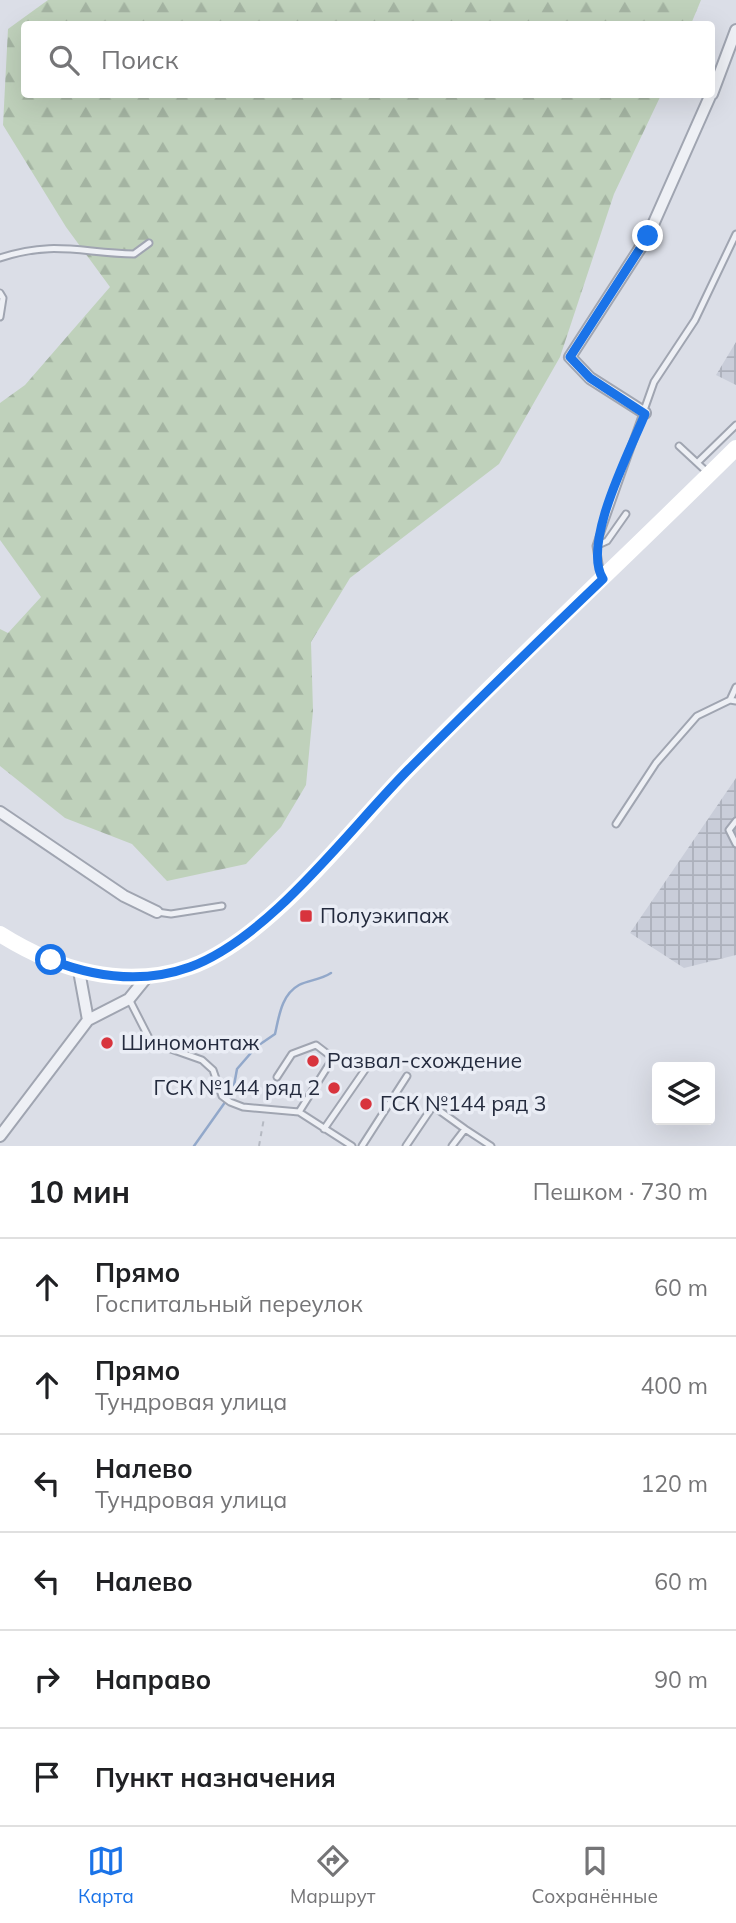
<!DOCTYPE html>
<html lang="ru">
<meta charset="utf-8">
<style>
:root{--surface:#fff;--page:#f6f6f6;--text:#202124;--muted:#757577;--line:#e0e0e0;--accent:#1a73e8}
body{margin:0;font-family:Mulish,sans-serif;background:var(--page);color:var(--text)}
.controls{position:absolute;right:21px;bottom:21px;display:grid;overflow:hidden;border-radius:7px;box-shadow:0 7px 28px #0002}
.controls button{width:63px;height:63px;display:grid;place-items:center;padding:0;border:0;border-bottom:2px solid var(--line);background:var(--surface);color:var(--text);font:35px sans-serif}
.stop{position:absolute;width:21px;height:21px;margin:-16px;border:5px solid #1a73e8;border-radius:50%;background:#fff}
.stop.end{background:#1a73e8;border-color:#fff;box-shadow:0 2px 7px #0008}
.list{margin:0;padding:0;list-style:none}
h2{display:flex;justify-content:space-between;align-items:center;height:91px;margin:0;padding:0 28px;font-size:30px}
h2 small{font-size:23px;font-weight:400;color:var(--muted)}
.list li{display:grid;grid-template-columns:46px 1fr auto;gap:21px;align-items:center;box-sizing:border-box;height:98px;padding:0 28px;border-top:2px solid var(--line)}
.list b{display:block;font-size:26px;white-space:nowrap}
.list p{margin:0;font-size:23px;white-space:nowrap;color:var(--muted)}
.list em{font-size:23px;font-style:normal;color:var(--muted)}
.icon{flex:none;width:38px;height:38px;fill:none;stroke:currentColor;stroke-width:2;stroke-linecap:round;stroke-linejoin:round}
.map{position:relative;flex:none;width:736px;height:1146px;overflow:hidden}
.search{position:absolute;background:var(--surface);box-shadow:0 7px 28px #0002;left:21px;right:21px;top:21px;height:77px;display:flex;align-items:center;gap:18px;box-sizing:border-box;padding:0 24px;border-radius:7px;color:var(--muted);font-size:26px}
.sheet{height:679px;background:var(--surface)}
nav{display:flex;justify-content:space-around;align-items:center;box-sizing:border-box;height:98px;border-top:2px solid var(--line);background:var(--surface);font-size:19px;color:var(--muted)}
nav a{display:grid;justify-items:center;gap:4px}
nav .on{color:var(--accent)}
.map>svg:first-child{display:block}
</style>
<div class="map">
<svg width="736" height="1146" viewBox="0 0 736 1146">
<defs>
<pattern id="industrial-grid" width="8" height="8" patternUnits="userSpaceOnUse" patternTransform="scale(1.75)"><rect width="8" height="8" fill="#c9cdd9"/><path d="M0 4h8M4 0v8" fill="none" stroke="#acb0bb"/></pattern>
<pattern id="forest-firs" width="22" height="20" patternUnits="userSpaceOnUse" patternTransform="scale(1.75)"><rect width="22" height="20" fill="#bfd1bb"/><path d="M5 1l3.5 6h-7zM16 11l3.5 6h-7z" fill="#a4b4a2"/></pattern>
</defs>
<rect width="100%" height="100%" fill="#dbdee7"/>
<!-- industrial -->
<path fill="url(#industrial-grid)" d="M736 342V385L716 375Z
M736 778V955L684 968 630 933Z"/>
<!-- forest -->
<path fill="url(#forest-firs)" d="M48 0H701L691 24H24V94L661 95 614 194 560 357 499 464 350 578 311 642 313 711 306 785 281 827 246 864 167 881 132 844 65 818 0 766V629L8 633 41 597 0 540V403L25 385 110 287 66 227 3 125 8 29Z"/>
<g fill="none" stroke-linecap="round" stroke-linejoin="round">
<!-- stream -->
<path stroke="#92a8ca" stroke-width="2.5" d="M194 1146 233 1091 237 1069 256 1047 275 1034C279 1017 281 995 299 985 309 980 320 980 331 973"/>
<defs>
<path id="lane" d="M0 258C54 240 81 253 134 254L149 243
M0 293 3 298 0 317
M679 446 707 472
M698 462 736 425
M596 546 607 541 626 514
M601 576 596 546 654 382 695 320 736 234
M730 700 736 687
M736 821 729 830 736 844
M616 824 656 763 697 716 730 700 736 701
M157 912 171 914 222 906
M129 999 151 1042 202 1060 213 1070 222 1096 230 1102 243 1107 299 1112 352 1146
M277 1077 292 1054 316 1045 333 1058 299 1112
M324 1129 369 1064
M362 1146 407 1076
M406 1146 433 1106 465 1129
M452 1146 465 1129 491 1146"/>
<path id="street" d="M712 94 736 30
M645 413 590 378 570 357 648 236 711 94
M0 812 124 896 157 912
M79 971 88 1020
M0 1136 88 1020 129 999 146 978"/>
</defs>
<!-- lane casing -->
<use href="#lane" stroke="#a0a5b1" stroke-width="9"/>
<!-- street casing -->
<use href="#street" stroke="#a0a5b1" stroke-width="14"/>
<!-- path -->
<path stroke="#b5b9c2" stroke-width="2" stroke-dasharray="5 5" stroke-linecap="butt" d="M259 1146 264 1118"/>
<!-- lane -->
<use href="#lane" stroke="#eef0f5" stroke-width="5"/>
<!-- street -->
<use href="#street" stroke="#eef0f5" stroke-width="10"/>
<!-- secondary -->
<path stroke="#fff" stroke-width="16" d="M0 934C57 970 124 990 190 967 269 939 350 830 408 770 515 660 627 556 736 448"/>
</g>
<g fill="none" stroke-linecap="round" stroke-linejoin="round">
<!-- route -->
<path stroke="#1a73e8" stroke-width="9" d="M51 960C97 978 143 984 190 967 271 937 349 829 409 769 473 705 537 642 603 579 581 544 630 451 645 414L590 378 570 357 648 236"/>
</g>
<!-- markers -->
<g fill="#d8343d" stroke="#eaedf5" stroke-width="2.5">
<rect x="299" y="909" width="14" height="14" rx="3.5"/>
<circle cx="107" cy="1043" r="7"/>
<circle cx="313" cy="1061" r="7"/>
<circle cx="334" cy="1088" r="7"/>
<circle cx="366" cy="1104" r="7"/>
</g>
<g text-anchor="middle" stroke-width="7" stroke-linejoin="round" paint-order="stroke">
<!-- poi labels -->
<g font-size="21" fill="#242b3e" stroke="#eaedf5" text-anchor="start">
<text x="320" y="923">Полуэкипаж</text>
<text x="121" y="1050">Шиномонтаж</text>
<text x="327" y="1068">Развал-схождение</text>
<text x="320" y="1095" text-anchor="end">ГСК №144 ряд 2</text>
<text x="380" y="1111">ГСК №144 ряд 3</text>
</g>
</g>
</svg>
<div class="controls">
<button><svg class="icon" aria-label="layers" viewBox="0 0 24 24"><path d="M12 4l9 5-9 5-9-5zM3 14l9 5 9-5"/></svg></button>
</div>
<div class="stop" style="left:51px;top:960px"></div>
<div class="stop end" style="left:648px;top:236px"></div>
<div class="search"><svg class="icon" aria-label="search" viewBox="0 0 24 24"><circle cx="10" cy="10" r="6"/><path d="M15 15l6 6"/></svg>Поиск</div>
</div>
<section class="sheet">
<h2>10 мин<small>Пешком · 730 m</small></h2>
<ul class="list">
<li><svg class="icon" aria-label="ahead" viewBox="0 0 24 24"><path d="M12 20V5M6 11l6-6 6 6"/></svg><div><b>Прямо</b><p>Госпитальный переулок</p></div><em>60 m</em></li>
<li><svg class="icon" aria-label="ahead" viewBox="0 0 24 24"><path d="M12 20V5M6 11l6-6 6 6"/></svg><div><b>Прямо</b><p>Тундровая улица</p></div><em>400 m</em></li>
<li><svg class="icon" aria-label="left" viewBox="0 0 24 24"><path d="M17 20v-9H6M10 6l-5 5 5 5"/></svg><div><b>Налево</b><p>Тундровая улица</p></div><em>120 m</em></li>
<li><svg class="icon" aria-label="left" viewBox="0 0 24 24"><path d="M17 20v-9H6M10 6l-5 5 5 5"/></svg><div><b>Налево</b></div><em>60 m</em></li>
<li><svg class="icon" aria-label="right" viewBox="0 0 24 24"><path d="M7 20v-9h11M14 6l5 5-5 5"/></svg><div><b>Направо</b></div><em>90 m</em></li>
<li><svg class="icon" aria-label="arrive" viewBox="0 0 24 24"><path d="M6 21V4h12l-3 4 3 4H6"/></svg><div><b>Пункт назначения</b></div></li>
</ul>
</section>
<nav>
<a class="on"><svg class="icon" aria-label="map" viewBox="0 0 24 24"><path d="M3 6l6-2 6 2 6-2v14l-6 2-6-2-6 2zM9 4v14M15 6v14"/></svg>Карта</a>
<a><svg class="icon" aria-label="directions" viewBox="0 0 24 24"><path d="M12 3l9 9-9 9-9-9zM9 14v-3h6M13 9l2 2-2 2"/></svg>Маршрут</a>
<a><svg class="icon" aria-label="saved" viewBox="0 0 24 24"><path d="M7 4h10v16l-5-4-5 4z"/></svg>Сохранённые</a>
</nav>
